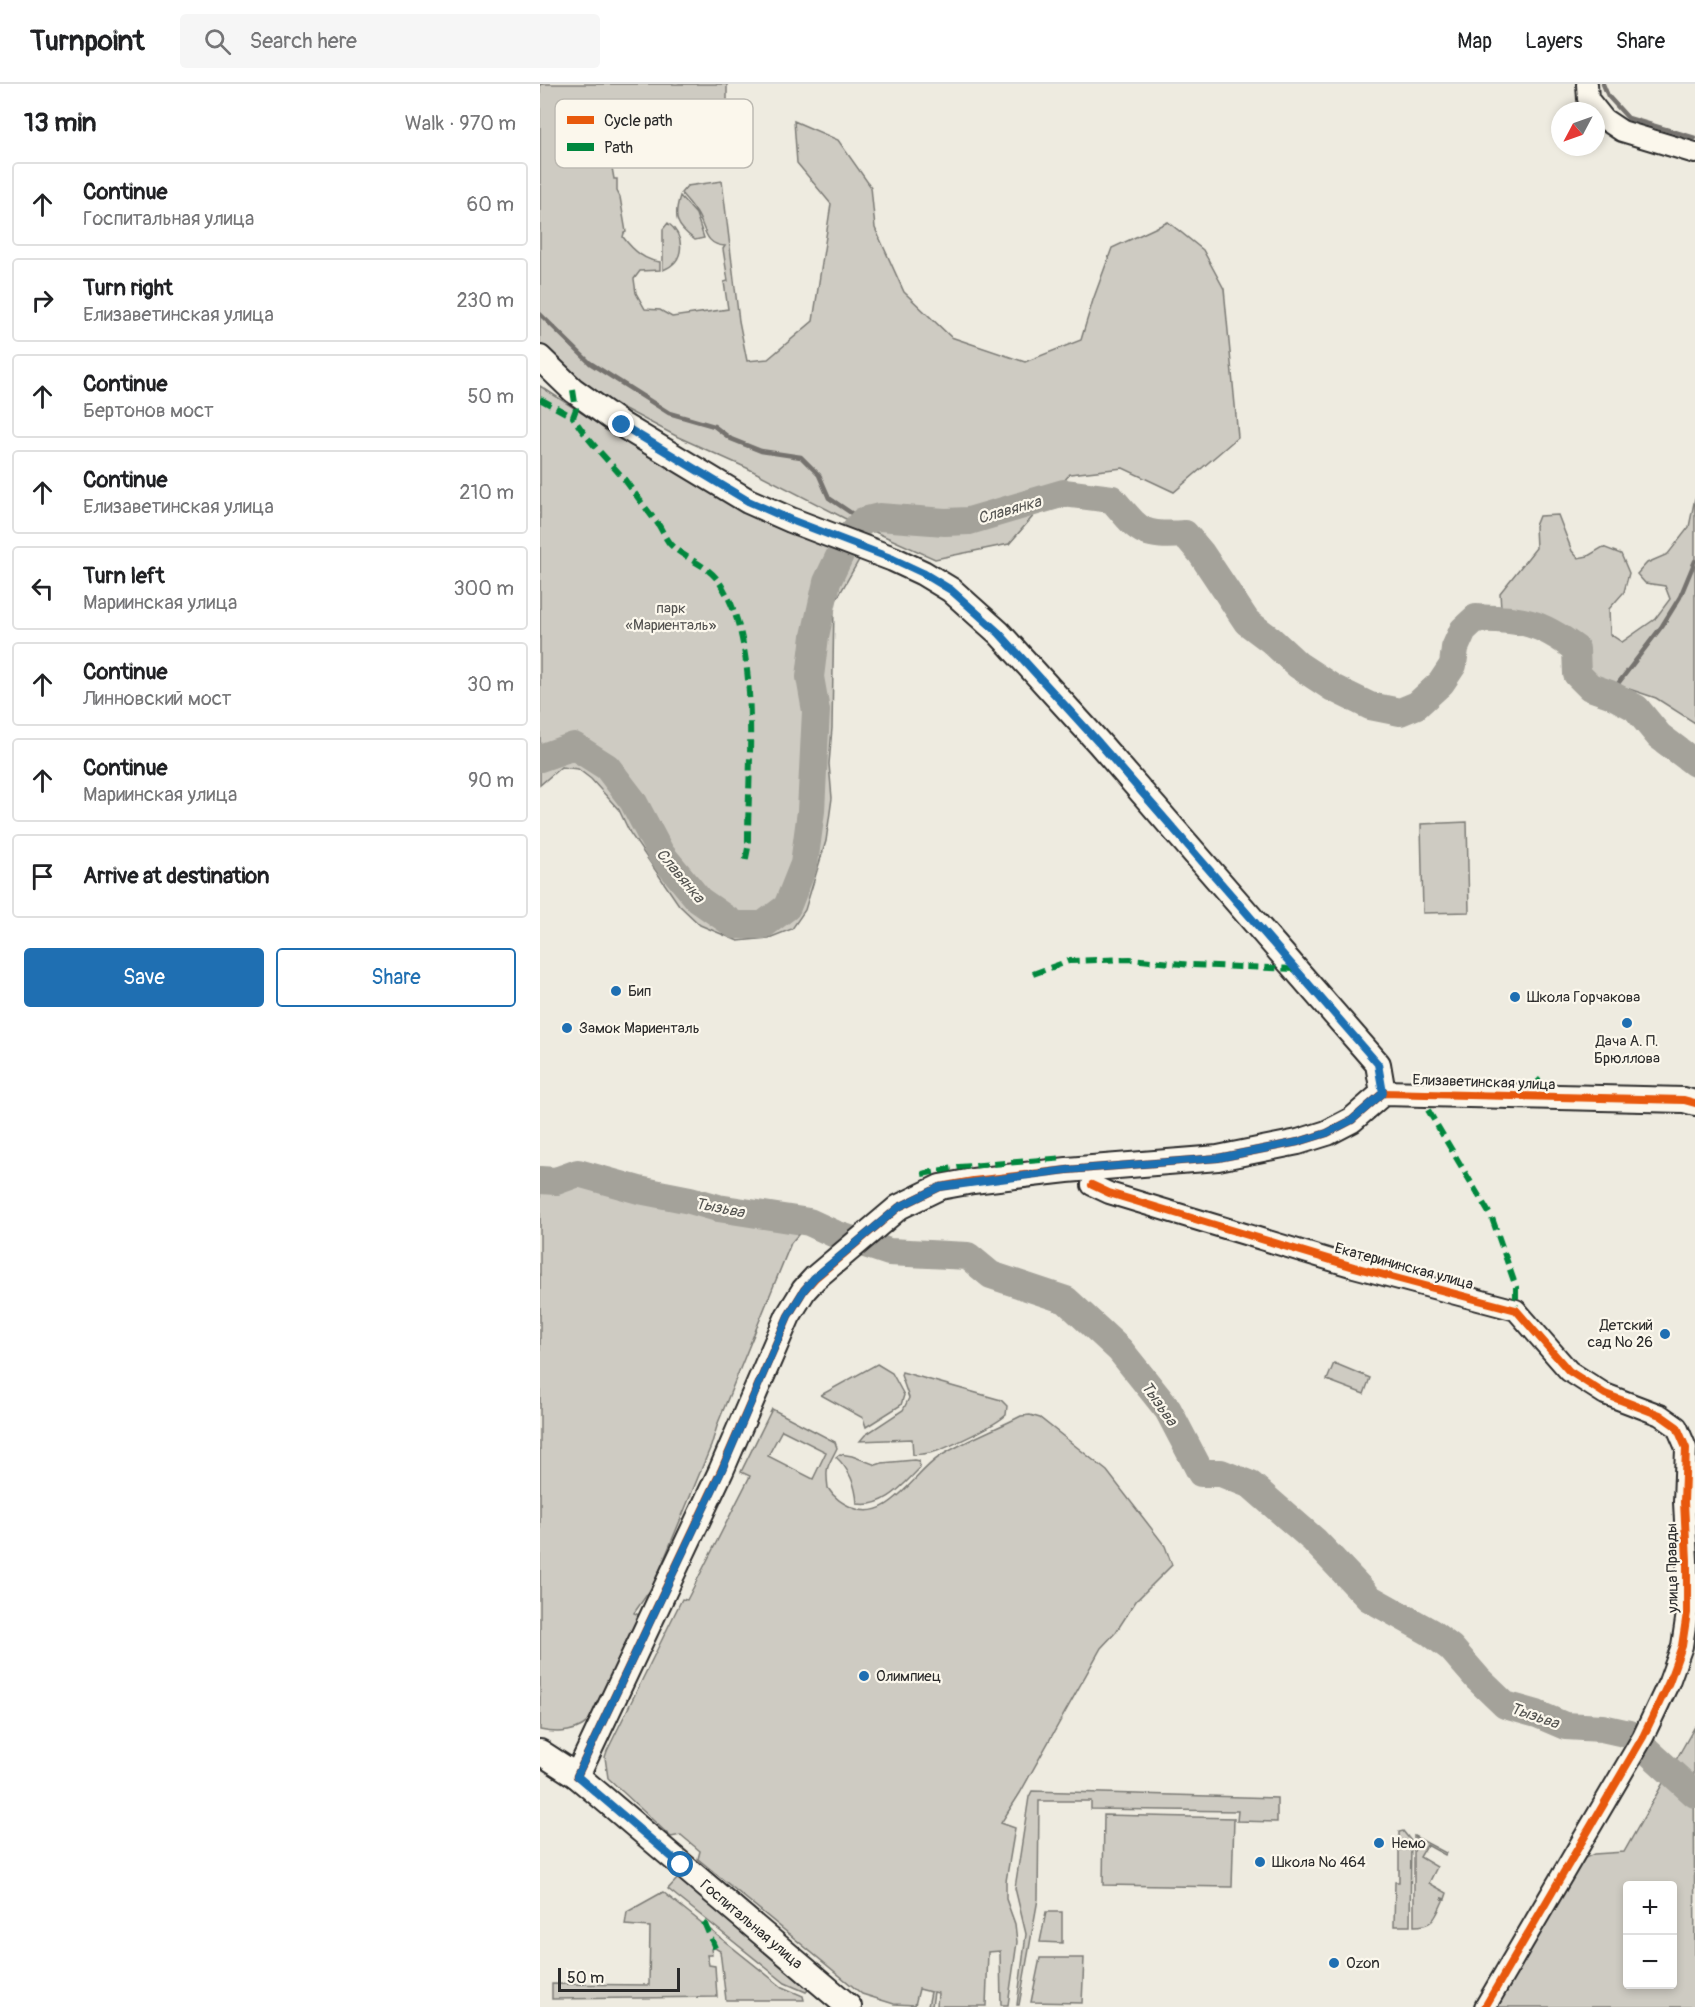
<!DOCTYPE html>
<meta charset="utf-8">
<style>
:root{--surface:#fff;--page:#f6f6f6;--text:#202124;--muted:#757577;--line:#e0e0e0;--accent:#1f6fb2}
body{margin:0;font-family:Pangolin,sans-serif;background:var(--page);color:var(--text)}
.controls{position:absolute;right:18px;bottom:18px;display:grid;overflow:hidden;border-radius:6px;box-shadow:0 3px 9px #0003}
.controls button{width:54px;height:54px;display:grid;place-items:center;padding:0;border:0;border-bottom:2px solid var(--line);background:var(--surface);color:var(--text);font:30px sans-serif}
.compass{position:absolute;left:1011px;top:18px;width:54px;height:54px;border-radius:50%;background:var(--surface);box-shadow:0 3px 9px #0003;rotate:229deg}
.scale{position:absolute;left:18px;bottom:15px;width:122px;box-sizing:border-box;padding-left:6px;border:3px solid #2b2b2b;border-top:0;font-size:16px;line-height:21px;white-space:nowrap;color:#2b2b2b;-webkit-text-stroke:4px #fbf7ec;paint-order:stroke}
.stop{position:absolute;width:18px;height:18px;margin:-14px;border:4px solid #1f6fb2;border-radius:50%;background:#fff}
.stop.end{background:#1f6fb2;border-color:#fff;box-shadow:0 2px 6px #0008}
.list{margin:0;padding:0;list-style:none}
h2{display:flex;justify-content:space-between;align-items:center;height:78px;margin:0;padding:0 24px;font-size:26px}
h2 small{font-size:20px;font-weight:400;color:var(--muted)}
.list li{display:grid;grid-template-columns:39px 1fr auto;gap:18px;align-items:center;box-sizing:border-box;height:84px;margin:0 12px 12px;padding:0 12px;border:2px solid var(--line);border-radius:6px}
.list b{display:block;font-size:22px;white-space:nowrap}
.list p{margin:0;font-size:20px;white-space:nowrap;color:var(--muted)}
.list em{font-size:20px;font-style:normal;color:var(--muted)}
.actions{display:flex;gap:12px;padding:18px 24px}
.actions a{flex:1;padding:14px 0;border:2px solid var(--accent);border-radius:6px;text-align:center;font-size:21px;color:var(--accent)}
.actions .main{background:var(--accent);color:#fff}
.icon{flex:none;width:33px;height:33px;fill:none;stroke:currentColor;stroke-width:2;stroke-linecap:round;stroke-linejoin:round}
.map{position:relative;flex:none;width:1155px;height:1923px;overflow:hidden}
header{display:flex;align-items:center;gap:36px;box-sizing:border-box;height:84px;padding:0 30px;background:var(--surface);border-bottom:2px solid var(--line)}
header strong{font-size:28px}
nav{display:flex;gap:33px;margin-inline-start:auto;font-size:21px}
.search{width:420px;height:54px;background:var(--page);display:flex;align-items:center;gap:15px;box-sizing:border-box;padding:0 21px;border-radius:6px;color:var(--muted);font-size:22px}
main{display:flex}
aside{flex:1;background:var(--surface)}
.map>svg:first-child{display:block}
</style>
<header>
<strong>Turnpoint</strong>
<div class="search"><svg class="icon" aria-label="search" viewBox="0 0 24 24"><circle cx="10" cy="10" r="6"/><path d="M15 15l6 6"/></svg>Search here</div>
<nav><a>Map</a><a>Layers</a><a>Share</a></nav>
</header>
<main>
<aside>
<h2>13 min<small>Walk · 970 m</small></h2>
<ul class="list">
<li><svg class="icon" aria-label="ahead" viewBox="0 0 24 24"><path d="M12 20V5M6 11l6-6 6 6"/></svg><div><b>Continue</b><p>Госпитальная улица</p></div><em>60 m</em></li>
<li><svg class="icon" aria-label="right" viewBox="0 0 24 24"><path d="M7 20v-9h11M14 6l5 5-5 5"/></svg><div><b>Turn right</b><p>Елизаветинская улица</p></div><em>230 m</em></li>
<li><svg class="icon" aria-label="ahead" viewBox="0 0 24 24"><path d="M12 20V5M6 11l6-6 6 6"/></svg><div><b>Continue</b><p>Бертонов мост</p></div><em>50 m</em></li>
<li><svg class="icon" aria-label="ahead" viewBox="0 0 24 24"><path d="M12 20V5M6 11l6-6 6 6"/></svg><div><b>Continue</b><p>Елизаветинская улица</p></div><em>210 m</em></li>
<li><svg class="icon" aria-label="left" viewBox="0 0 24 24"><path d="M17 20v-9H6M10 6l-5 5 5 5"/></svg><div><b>Turn left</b><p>Мариинская улица</p></div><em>300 m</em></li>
<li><svg class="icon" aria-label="ahead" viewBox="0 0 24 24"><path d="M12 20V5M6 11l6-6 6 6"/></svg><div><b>Continue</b><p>Линновский мост</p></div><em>30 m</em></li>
<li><svg class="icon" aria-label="ahead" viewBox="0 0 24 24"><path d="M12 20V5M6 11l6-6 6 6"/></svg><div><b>Continue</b><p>Мариинская улица</p></div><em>90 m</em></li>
<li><svg class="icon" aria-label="arrive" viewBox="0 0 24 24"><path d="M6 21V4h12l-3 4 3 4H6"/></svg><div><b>Arrive at destination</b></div></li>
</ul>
<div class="actions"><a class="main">Save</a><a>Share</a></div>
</aside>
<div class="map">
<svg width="1155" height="1923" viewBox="0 0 1155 1923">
<rect width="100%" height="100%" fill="#eeebe0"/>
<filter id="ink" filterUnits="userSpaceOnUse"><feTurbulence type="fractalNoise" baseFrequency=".0167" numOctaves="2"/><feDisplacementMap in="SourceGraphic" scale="12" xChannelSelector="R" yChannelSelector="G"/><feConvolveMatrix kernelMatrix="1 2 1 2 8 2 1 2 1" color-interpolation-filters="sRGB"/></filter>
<g filter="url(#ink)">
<!-- green -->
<path fill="#cecbc2" stroke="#7c7b76" stroke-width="1.5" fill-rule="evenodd" d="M0 0H187V48L67 59 69 63 78 71H91V74L71 78 74 95H77V107L80 113 86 148 84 149 83 153C92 165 105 177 120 178V186L100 187 94 195 96 209 105 225 120 226 132 233 188 225 184 198 188 197 183 165 185 162C163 161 166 142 156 128 152 121 146 115 141 109L147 102 182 97 199 237 207 277 228 275 273 237 291 120 257 79 254 37 298 56 331 103 335 144 364 208 411 253 485 278 541 256 553 216 572 164 628 138 663 166 684 205 698 353 634 408 583 384 530 390 469 460 395 475 304 434 207 384 138 353 64 314 13 275 0 259Z
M140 112 156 130 164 154 155 156C136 142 133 134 140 112Z
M128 139C145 152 146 177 123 186V145Z
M0 302 82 355 202 422 320 474 294 520 292 644 289 680 292 714 286 757 265 826 252 845 229 854 198 857 160 841 139 821 90 749 79 726 51 695 38 685 21 683 0 701Z
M1155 414V639L1116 614 1053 593 1041 564 1009 536 961 524 960 509 996 464 995 442 999 432 1018 431 1032 467 1038 474 1048 472 1063 463 1081 470 1089 489 1084 508 1069 525 1070 550 1082 558 1115 535 1130 515 1125 502 1105 499 1097 490 1107 479 1128 470 1149 443Z
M927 738 929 828 883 829 881 740Z
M38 1089 99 1106 150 1116 178 1124 269 1138 251 1159 178 1339 171 1362 113 1502 94 1529 99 1531 100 1535 52 1633C40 1649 18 1650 0 1646V1096L16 1097Z
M794 1279 830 1294 824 1310 787 1296Z
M337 1280 352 1289 364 1311 361 1321 326 1343 323 1334 281 1311Z
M362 1288 461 1316 467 1322 466 1331C456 1341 411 1362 397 1367 389 1370 381 1370 373 1371L372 1355 320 1357 325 1351 363 1326 369 1314 361 1291Z
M232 1325 295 1358 297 1364C288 1383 285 1381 288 1404 294 1414 302 1419 313 1424 349 1439 374 1389 399 1373 422 1358 456 1345 481 1332L490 1331 500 1334 567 1387 625 1462 632 1481 596 1517 576 1548 561 1564 480 1709 461 1739 475 1744 466 1797V1815L475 1840 477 1858 468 1921H461L460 1867 448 1868 446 1922H397L398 1909 394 1908 392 1922H388L391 1908 379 1905 375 1921 354 1920 322 1910 158 1775 160 1767 141 1751 131 1753 68 1694 65 1673 67 1667 142 1515 147 1516 210 1392 201 1388ZM242 1346 286 1368 273 1395 228 1372Z
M300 1370 312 1372 336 1381 342 1379 374 1376 379 1377 380 1384C362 1402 345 1424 317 1420 316 1401 310 1386 296 1373Z
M1154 1644 1155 1923H957L1004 1838 1045 1774 1054 1770 1084 1768ZM1088 1802H1132V1900H1088Z
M492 1707 737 1714V1738L697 1737 698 1727 551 1725V1717H499L498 1815 479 1921H477L486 1850 475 1804 489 1713Z
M564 1731 694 1734 692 1803 563 1801Z
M863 1747 871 1757 870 1842H854L855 1798H859V1748Z
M874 1752 906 1769 905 1771 887 1761 880 1773 897 1783 889 1799 907 1809 905 1815 902 1814 903 1817C895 1834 894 1842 874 1842Z
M139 1793 269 1905 266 1908 245 1899 128 1805Z
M123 1808 242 1903 263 1912 264 1916H186L180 1867 175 1864 171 1865 172 1871H167L169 1881 175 1882 177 1913 12 1915V1900L109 1901 110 1843 85 1841 87 1828Z
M506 1828H522V1859L500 1858Z
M500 1874H544L542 1919 491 1918Z"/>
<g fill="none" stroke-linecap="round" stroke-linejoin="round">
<!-- stream -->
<path stroke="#74726e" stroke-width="4.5" d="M1063 0 1068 12 1088 34 1155 54
M0 230 50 279 129 329 174 342 191 355 221 367 261 373 279 391 289 414 323 437
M1070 610 1122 542 1140 513 1155 477"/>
<!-- river -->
<path stroke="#a4a29a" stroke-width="28" d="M0 674 34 662 67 683 93 717 121 770 159 816 195 841H223L247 823 264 780 271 727 276 627 270 593 275 552 287 498 308 454 323 437 339 433 405 438 429 437 524 409 572 415C600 447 600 453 645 450L661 469 707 538 731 556 758 581 793 604 830 622 860 628 877 621 901 599 913 581 915 564 923 546 936 534C982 536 998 536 1036 565L1037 590 1050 603 1070 610 1096 624 1119 652 1155 679
M0 1096 16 1097 38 1089 99 1106 150 1116 178 1124 269 1138 295 1150 349 1168 428 1172 451 1191 526 1216 580 1266 628 1326 661 1389H681L711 1401 774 1456 829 1514 890 1548 911 1564 938 1595 965 1621 997 1630 1025 1642 1062 1644 1089 1650 1155 1710"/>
<defs>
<path id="minor" d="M1047 0 1048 15 1064 35 1082 47 1155 69
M552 1101 569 1109 814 1183 976 1226 1029 1287 1065 1310 1120 1331 1137 1343 1146 1364 1144 1418 1147 1476V1529L1142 1562 1129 1598 1103 1653 945 1923"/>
<g id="tertiary">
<path d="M0 274 33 306 82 341 208 417 251 436 353 475 383 489 411 506 459 549 559 659 838 980 843 1009"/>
<path id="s1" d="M0 1668 37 1692 62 1713 309 1923"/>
<path d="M37 1692 181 1387 248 1232 264 1206 275 1194 359 1123 400 1103 433 1097 527 1086 678 1074 758 1058 787 1049 812 1036 843 1009 1144 1016 1155 1019"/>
</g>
</defs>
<!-- minor casing -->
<use href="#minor" stroke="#2b2b2b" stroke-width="24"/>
<!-- tertiary casing -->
<use href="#tertiary" stroke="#2b2b2b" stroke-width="28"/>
<!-- minor -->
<use href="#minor" stroke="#fbf7ec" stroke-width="20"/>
<!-- tertiary -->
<use href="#tertiary" stroke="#fbf7ec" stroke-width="24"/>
<!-- quiet -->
<path stroke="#00873e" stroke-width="6" stroke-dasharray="12 6" stroke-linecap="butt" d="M33 306 36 325 33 333C47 356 67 375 85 396 96 411 107 426 118 440 122 446 125 454 130 460 143 474 164 479 177 495 224 558 207 688 208 764L205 779
M0 315 33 333
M493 890 529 877 590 875 652 881 755 885
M993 1003 1001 995
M888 1026 952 1134 976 1203V1226
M382 1090 419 1083 524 1074
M164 1838 175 1864"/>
<defs>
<path id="cycleway" d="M552 1101 569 1109 814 1183 976 1226 1029 1287 1065 1310 1120 1331 1137 1343 1146 1364 1144 1418 1147 1476V1529L1142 1562 1129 1598 1103 1653 945 1923
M37 1692 181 1387 248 1232 264 1206 275 1194 359 1123 400 1103 433 1097 527 1086 678 1074 758 1058 787 1049 812 1036 843 1009 1144 1016 1155 1019"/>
</defs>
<!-- cycleway casing -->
<use href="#cycleway" stroke="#fbf7ec" stroke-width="11"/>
<!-- cycleway -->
<use href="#cycleway" stroke="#e8590c" stroke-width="8"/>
</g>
</g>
<g fill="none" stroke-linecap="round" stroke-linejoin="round" filter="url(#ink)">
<!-- route -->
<path stroke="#1f6fb2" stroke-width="8" d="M82 341 208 417 251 436 353 475 383 489 411 506 459 549 559 659 838 980 843 1009 812 1036 787 1049 758 1058 678 1074 527 1086 400 1103 359 1123 274 1194 264 1206 248 1232 181 1388 37 1692 141 1781"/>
</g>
<!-- markers -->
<g fill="#1f6fb2" stroke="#fbf7ec" stroke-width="2">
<circle cx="76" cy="907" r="6"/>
<circle cx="975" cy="913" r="6"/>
<circle cx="1087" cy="939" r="6"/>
<circle cx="27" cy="944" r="6"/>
<circle cx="1125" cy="1250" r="6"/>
<circle cx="324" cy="1592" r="6"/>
<circle cx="839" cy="1759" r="6"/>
<circle cx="720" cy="1778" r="6"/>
<circle cx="794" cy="1879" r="6"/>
</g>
<g text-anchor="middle" stroke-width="4.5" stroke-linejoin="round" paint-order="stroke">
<!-- park labels -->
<g font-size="15" fill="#545351" stroke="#fbf7ec">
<text x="131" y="529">парк<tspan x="131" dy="17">«Мариенталь»</tspan></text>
</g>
<!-- poi labels -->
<g font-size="15" fill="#2b2b2b" stroke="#fbf7ec" text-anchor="start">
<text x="88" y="912">Бип</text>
<text x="987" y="918">Школа Горчакова</text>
<text x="39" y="949">Замок Мариенталь</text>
<text x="1087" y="962" text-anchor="middle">Дача А. П.<tspan x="1087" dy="17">Брюллова</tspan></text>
<text x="1113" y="1246" text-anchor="end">Детский<tspan x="1113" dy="17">сад № 26</tspan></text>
<text x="336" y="1597">Олимпиец</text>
<text x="851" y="1764">Немо</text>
<text x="732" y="1783">Школа № 464</text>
<text x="806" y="1884">Ozon</text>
</g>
<!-- street labels -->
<g font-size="15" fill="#2b2b2b" stroke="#fbf7ec">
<text transform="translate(944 998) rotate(2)" y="5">Елизаветинская улица</text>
<text transform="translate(864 1182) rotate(15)" y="5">Екатерининская улица</text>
<text transform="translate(1132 1484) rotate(-91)" y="5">улица Правды</text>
<text dy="5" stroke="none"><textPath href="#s1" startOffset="273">Госпитальная улица</textPath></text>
</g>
<!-- water labels -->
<g font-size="16" font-style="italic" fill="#555552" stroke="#fbf7ec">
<text transform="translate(469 425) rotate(-16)" y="6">Славянка</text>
<text transform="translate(141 791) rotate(50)" y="6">Славянка</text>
<text transform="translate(180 1123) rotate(11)" y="6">Тызьва</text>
<text transform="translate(620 1319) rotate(55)" y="6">Тызьва</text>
<text transform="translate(995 1631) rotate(19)" y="6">Тызьва</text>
</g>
</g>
<!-- legend -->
<rect x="15" y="15" width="198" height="69" rx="9" fill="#fbf7ec" stroke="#bdbab2" stroke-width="1.5"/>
<rect x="27" y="32" width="27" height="8" fill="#e8590c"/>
<rect x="27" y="59" width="27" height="8" fill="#00873e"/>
<g font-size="16" fill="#2b2b2b">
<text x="64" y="42">Cycle path</text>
<text x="64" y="69">Path</text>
</g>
</svg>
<div class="controls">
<button>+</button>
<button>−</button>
</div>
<svg class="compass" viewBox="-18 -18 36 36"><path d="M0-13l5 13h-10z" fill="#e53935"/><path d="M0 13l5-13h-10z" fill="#757577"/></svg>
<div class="scale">50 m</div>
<div class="stop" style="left:141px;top:1781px"></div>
<div class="stop end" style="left:82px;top:341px"></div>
</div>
</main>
